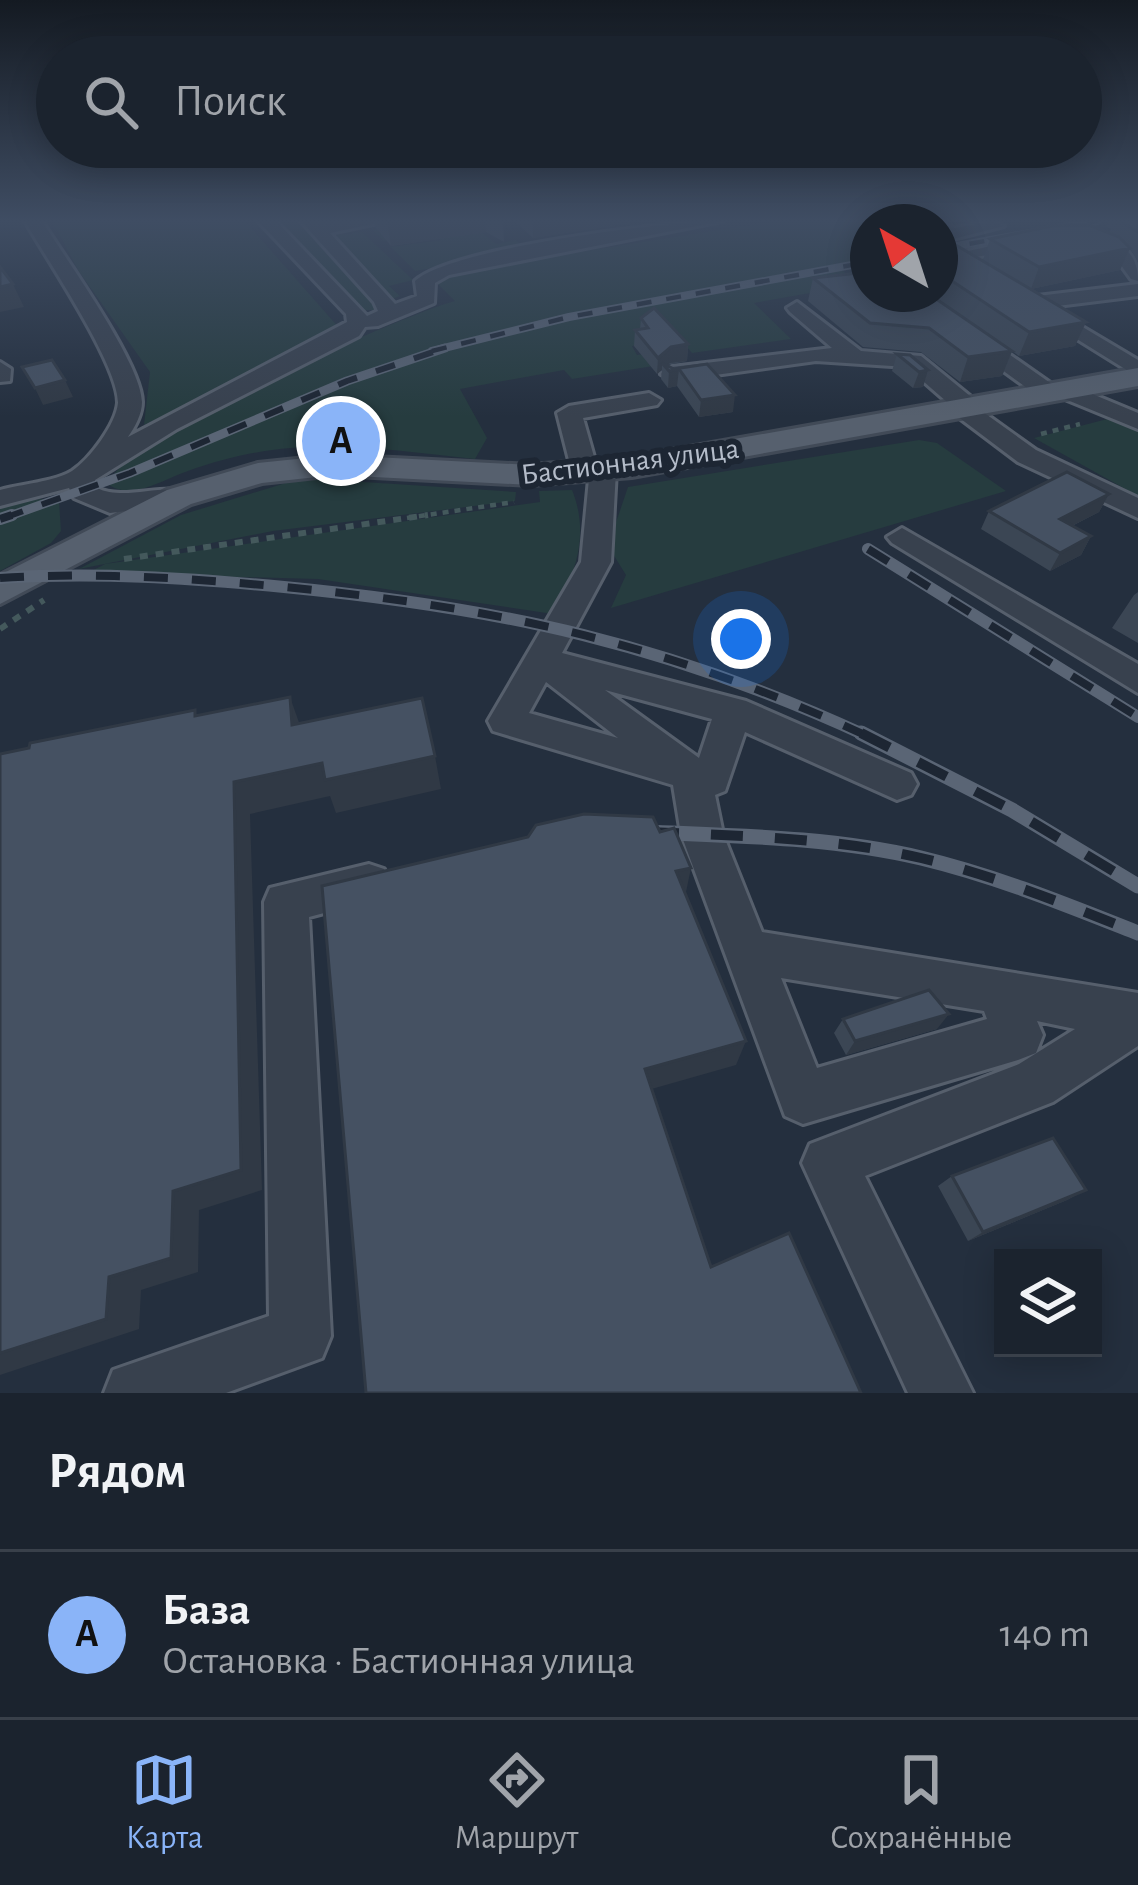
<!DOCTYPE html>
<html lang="ru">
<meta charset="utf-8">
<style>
:root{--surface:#1b232e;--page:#282f3a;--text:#f1f3f6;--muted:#a0a4aa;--line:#39404a;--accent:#8ab4f8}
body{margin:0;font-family:"Alegreya Sans",sans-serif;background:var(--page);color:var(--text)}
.controls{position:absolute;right:36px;bottom:36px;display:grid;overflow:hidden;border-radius:0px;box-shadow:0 6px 30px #0003}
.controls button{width:108px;height:108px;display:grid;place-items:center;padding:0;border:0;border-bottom:3px solid var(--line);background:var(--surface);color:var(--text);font:60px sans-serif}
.compass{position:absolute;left:850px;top:204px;width:108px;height:108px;border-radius:50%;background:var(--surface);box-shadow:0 6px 30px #0003;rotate:321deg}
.you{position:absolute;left:741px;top:639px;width:42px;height:42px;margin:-30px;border:9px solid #fff;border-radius:50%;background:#1a73e8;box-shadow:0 0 0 18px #1a73e833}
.badge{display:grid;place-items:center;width:78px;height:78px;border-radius:50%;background:var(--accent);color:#111;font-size:39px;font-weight:700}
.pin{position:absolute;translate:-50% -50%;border:6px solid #fff;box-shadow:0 3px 12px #0006}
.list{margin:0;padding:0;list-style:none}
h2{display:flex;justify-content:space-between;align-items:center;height:156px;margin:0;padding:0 48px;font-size:51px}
h2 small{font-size:39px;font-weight:400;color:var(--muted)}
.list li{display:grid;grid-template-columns:78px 1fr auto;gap:36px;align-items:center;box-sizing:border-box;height:168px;padding:0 48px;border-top:3px solid var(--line)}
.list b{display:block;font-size:45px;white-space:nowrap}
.list p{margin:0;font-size:39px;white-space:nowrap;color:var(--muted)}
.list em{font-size:39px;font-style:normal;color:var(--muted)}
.icon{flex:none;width:66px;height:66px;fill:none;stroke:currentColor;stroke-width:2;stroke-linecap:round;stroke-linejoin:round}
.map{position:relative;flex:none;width:1138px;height:1393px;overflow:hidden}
.search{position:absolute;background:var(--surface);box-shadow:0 6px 30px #0003;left:36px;right:36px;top:36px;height:132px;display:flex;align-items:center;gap:30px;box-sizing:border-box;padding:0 42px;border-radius:66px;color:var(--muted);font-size:45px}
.sheet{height:324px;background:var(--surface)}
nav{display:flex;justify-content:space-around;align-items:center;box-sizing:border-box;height:168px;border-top:3px solid var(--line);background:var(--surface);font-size:33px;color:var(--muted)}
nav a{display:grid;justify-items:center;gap:6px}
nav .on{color:var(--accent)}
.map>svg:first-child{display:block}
</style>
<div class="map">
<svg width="1138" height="1393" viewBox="0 0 1138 1393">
<rect width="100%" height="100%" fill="#242f3e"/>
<!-- green -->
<path fill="#263c3f" d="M245 221 340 329 144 425 150 372 78 270 53 222Z
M298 221 380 310H363L281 222Z
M437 221H515L477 228 496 244 516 240 525 248 512 255 415 271 391 247 441 240 436 233 384 241 373 230Z
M776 221 914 222H868V260L834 265 861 284 754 303 791 339 692 353 680 339 632 346 637 355 656 352 666 364 572 379 564 370 460 389 487 438 475 459C368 448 293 433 188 471 164 479 132 501 109 485 114 440 403 315 455 301L437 283 452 272Z
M362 232 413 280 389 286 400 296 387 301 331 236Z
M1115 417 1138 427V496L1034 438Z
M919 440 937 443 1006 491 611 608 626 575 608 546 628 487Z
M302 478 516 492 515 501 273 531 79 569 181 515Z
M572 490C590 535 576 573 553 614L318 579 88 573 105 564 540 502 539 491Z
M40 499 59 501 61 531 51 543 0 571V505Z"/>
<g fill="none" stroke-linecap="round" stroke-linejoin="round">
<defs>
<path id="minor" d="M25 221H42C65 258 142 364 142 402 142 414 135 427 128 437L347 322 346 314 258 221H276L367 316 378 311 374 302 301 221H387L330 233 395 304 417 296 415 281C451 248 667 221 722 221L449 275 435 283 434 303 378 326 365 327 359 336 177 429 95 480 97 488C127 503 173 478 193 497L189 503 110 513 74 498 69 488 0 506V490C21 484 54 482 72 471 90 459 116 424 118 403 119 365 46 258 25 221Z
M993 221 1004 226 953 239 940 234V223L955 228Z
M1087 231C1115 240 1138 248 1138 281L1131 279 1113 254 1081 240V232Z
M1033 237 1042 242 1039 246 970 258 991 274 982 280 945 256Z
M1138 284V296L1049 307 1138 360V377L1019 303 1029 297Z
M886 294H923L1056 387 1073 386 1138 413V429L1060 397 1042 399 910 303Z
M797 302 861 351 921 356 981 405 983 412 1036 450 1138 498V518L1018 462 957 416 955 409 907 367 816 361 672 381 661 374 672 367 832 348 790 312 787 308Z
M0 362 11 369 10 381 0 382Z
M649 393 661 400 657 405 583 418 596 464H612L616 470 611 562 562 653 746 701 911 773 917 784 911 795 897 800 745 732 725 791 715 795 723 834 762 932 1138 993V1046L1053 1102 865 1176 973 1393H908L802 1163 810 1144 1019 1064 1075 1029 1037 1021 1043 1035 1036 1053 1018 1060 803 1124 785 1116 681 834 673 785 493 731 488 721 581 562 589 479 575 478 572 472 557 413 569 406ZM546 682 618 738 529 713ZM605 690 712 719 699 758ZM781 978 984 1011 987 1019 817 1068Z
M902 528 1138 664V693L892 543 887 537Z
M369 864 384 869 391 883 384 897 309 917 331 1336 322 1358 226 1393H104L113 1370 269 1316 264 902 270 888Z"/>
<path id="major" d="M1138 368V386L632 477 531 485 335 475 262 483 191 504 0 604V575L167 490 258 463 335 455 531 465 632 457Z"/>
</defs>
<!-- minor casing -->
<use href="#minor" stroke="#565f6c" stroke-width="6"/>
<!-- major casing -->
<use href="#major" stroke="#414a57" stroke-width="6"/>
<!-- path-far1 -->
<path stroke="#44595c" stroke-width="4.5" stroke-dasharray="6 6" stroke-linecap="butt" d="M1041 434 1080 424
M407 518 514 502"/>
<!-- path -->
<path stroke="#44595c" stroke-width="6" stroke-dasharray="8 8" stroke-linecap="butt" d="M124 559 428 515
M0 629 44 600"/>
<!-- minor -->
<use href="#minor" fill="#38414e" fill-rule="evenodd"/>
<!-- major -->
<use href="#major" fill="#56606e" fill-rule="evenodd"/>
<defs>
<path id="rail-far3" d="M940 249 1097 221
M432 351 569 317 868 262"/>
<path id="rail-far2" d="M4 518 130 473 347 381 445 348"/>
<path id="rail-far1" d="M0 519 12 515
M868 549 1138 717
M0 578C95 572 189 578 284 587 503 608 667 644 867 736"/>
<path id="rail" d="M861 733 1012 810 1138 886
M647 832C738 836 831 837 921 858 996 876 1067 905 1138 933"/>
</defs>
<!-- rail-far3 casing -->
<use href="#rail-far3" stroke="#5a6575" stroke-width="8"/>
<!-- rail-far2 casing -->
<use href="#rail-far2" stroke="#5a6575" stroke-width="9"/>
<!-- rail-far1 casing -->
<use href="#rail-far1" stroke="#5a6575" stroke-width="12"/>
<!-- rail casing -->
<use href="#rail" stroke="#5a6575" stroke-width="15"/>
<!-- rail-far3 -->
<use href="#rail-far3" stroke="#1d2633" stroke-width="4.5" stroke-dasharray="15" stroke-linecap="butt"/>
<!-- rail-far2 -->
<use href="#rail-far2" stroke="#1d2633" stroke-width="6" stroke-dasharray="20" stroke-linecap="butt"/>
<!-- rail-far1 -->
<use href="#rail-far1" stroke="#1d2633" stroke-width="8" stroke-dasharray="24" stroke-linecap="butt"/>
<!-- rail -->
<use href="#rail" stroke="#1d2633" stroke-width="10" stroke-dasharray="32" stroke-linecap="butt"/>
</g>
<!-- wall -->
<path fill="#3b4654" d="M375 221H503L504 242 486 232 391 246 376 228Z
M515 221H643L533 238Z
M1109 221H1138V262L1130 248 1120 270 1031 289 983 260 990 239 1109 233 1111 229 1107 227Z
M940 243 1086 322 1075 346 1019 356 931 294H940Z
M868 254V294L1012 351 1002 376 960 382 921 352 863 347 808 301 813 278 860 272 864 255Z
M641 318 688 344 687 361 667 365 674 369 707 364 733 412 699 417 677 386 668 388 661 379 662 370 657 374 634 346 635 330 640 329Z
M897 354 928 370 923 387 913 388 892 371Z
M1109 494 1099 512 1072 526 1091 536 1081 555 1050 571 981 529 989 511Z
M1138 592V643L1112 628 1134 595Z
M843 1019 937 1029 846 1055 834 1033Z
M952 1176 1086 1190 1067 1200 968 1241 938 1186Z"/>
<!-- shaded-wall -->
<path fill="#303945" d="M387 221H485L486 232 391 246Z
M533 221H643L533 238Z
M1130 248 1120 270 1031 289 1039 267Z
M13 284 24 307 0 312V287Z
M1086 322 1075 346 1019 356 1029 332Z
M688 344 687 361 670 363 666 367 662 363V370L657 374 658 358 671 347Z
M1012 351 1002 376 960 382 968 357Z
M679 369 677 386 668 388 669 371Z
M928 370 923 387 913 388 919 372Z
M65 380 73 397 43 405 35 388Z
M735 395 733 412 699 417 701 400Z
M1109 494 1099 512 1050 537 1060 519Z
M1091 536 1081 555 1050 571 1060 553Z
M290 697 302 731 292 725Z
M435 756 441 789 336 813 330 796 250 814 262 1190 199 1210 198 1272 141 1290 139 1329 0 1375V1353L109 1277 173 1191 234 782 322 763Z
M691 868 685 897 676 871Z
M949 1014 937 1029 846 1055 855 1041Z
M746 1041 736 1065 641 1092 645 1069Z
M1086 1190 1067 1200 968 1241 983 1232Z"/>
<!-- building -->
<path fill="#455162" stroke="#303945" stroke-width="3" d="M1120 221H1138V232Z
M1089 225 1119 237 1130 248 1039 267 990 239 1052 226Z
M949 241 1086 322 1029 332 940 273V243Z
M0 267 13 284 0 287Z
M868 272V294H929L1012 351 968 357 929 328 870 323 813 278Z
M654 308 688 344 671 347 658 358 635 330 648 328 641 318Z
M897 354 910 355 928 370 919 372Z
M52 360 65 380 35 388 22 367Z
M662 363 674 369 707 364 735 395 701 400 679 369 669 371Z
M1067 472 1109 494 1060 519 1091 536 1060 553 989 511Z
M290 697 292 725 422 698 435 756 325 780 322 763 234 782 241 1170 173 1191 171 1258 109 1277 106 1319 0 1353V754L29 748 30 743 195 710V716Z
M584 814 653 817 660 832 674 828 691 868 676 871 746 1041 645 1069 711 1267 789 1233 861 1393H366L322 886 528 837 536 825Z
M929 990 949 1014 855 1041 843 1019Z
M1053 1138 1086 1190 983 1232 952 1176Z"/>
<!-- sky -->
<linearGradient id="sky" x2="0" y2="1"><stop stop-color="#141a22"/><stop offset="0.53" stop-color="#3f4d63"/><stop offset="1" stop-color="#3f4d63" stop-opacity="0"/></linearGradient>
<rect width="1138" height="417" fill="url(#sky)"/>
<g text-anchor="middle" stroke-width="12" stroke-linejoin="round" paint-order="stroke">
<!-- far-street labels -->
<g font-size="30" fill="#b4bcc9" stroke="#1d2633">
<text transform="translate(630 461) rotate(-7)" y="10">Бастионная улица</text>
</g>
</g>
</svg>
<div class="controls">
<button><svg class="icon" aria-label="layers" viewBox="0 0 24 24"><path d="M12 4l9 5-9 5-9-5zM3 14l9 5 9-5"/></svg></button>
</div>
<svg class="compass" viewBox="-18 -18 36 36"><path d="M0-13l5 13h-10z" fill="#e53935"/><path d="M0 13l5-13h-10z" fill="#a0a4aa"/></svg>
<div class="you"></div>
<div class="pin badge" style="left:341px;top:441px">A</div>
<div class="search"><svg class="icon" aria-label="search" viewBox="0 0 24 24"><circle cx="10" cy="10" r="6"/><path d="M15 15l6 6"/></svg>Поиск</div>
</div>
<section class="sheet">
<h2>Рядом<small></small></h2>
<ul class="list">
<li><span class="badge">A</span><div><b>База</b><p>Остановка · Бастионная улица</p></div><em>140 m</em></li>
</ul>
</section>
<nav>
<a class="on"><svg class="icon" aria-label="map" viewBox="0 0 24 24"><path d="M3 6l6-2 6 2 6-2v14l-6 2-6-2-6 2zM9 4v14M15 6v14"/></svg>Карта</a>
<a><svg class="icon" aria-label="directions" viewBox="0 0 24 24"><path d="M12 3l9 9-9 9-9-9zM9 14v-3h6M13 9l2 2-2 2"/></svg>Маршрут</a>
<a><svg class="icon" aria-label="saved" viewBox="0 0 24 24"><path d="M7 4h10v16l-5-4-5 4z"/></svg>Сохранённые</a>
</nav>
